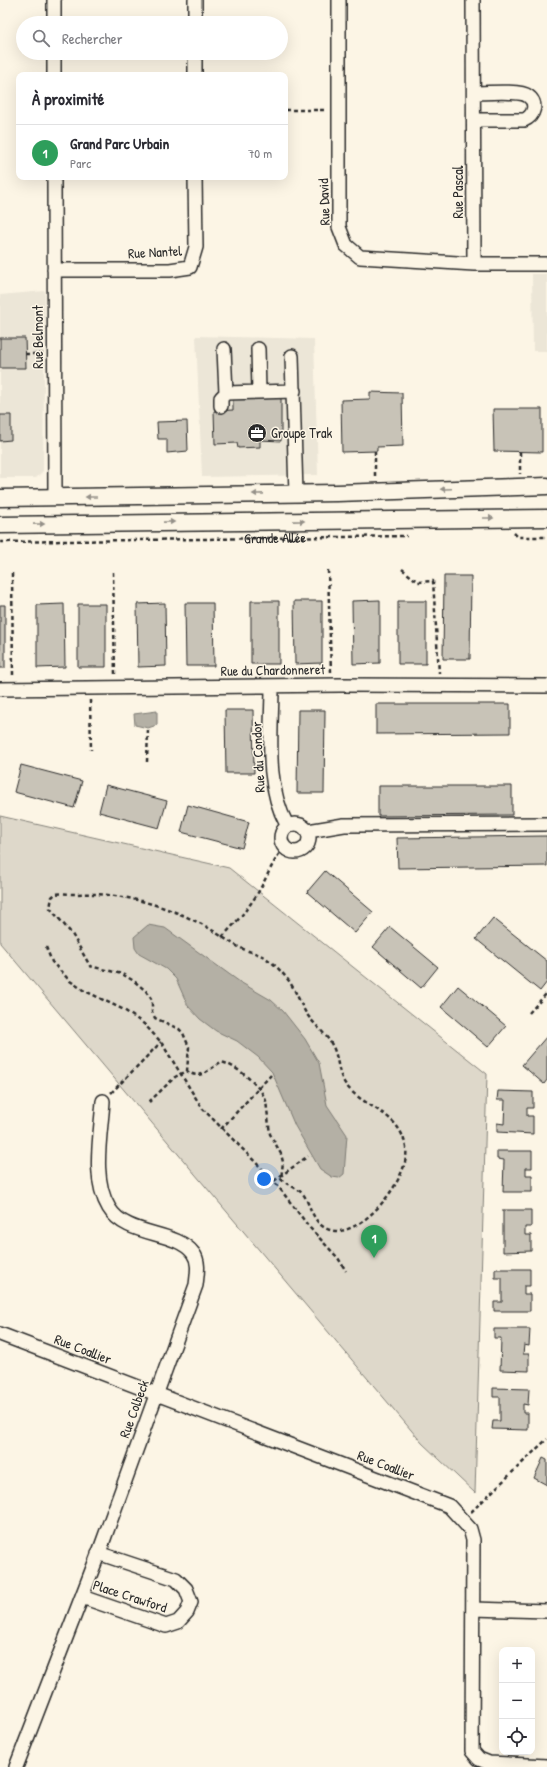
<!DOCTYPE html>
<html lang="fr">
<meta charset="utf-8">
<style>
:root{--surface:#fff;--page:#f7f7f7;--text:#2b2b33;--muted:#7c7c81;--line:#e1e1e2;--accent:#2b2b2b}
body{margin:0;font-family:"Patrick Hand",sans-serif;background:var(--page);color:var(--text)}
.controls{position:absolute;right:12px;bottom:12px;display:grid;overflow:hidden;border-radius:8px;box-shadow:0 4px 16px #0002}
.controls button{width:36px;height:36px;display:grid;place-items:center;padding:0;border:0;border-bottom:1px solid var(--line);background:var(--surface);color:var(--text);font:20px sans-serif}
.you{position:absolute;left:264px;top:1179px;width:14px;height:14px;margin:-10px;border:3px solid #fff;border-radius:50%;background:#1a73e8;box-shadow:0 0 0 6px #1a73e833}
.badge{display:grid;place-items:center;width:26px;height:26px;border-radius:50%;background:var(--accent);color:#fff;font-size:13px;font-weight:700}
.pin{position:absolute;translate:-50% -33px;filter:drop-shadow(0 1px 2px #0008)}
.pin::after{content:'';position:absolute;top:21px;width:14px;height:12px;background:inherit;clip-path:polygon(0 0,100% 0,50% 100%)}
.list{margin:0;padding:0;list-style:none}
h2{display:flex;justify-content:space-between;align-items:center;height:52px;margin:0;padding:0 16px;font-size:17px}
h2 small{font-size:13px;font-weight:400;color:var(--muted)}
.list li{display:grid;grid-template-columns:26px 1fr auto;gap:12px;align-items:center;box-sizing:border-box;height:56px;padding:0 16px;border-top:1px solid var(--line)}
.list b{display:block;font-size:15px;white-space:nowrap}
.list p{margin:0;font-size:13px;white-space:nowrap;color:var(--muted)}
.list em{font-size:13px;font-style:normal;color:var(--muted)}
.icon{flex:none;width:22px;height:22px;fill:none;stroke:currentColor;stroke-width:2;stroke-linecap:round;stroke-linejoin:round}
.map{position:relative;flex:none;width:547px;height:1767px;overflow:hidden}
.search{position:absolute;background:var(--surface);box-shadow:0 4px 16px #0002;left:16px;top:16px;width:272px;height:44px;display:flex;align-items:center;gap:10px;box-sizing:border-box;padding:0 14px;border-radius:22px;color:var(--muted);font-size:15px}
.panel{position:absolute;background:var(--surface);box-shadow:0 4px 16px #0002;left:16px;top:72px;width:272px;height:108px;border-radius:8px}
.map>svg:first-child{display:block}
</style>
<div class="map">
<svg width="547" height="1767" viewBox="0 0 547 1767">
<rect width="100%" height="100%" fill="#fcf5e5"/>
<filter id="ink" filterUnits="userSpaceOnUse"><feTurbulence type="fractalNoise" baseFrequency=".025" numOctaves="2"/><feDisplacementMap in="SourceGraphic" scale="8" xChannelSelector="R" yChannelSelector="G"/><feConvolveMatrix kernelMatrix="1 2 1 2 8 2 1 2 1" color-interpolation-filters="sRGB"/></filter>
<g filter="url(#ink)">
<!-- built -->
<path fill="#ece6d7" d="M532 274H547V351H533Z
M45 291 43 471 36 478H0V295Z
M196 336 314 339 318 475 202 477Z"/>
<!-- green -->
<path fill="#ded8ca" stroke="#84827a" d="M0 816 229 868 487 1074 475 1493 422 1443 0 943Z"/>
<!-- water -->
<path fill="#b4b0a5" stroke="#7d7b74" d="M157 711V725L148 728 135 725 134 714Z
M148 925 165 928 240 982 271 1000 283 1011 305 1039 319 1063 327 1105 347 1135 344 1174 339 1178 332 1177 320 1169 295 1126 272 1072 258 1057 237 1041 216 1031 200 1019 188 1006 176 979 166 969 139 954 135 948 134 937Z"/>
<!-- building -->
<path fill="#c8c3b7" stroke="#2b2b2b" d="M0 338H25L26 368H0Z
M370 392 402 393 403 446 377 447V451L342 452 341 400 370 399Z
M281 396V441L260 440V447L238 448 237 443 215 444 214 411 233 410V399Z
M493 409H542V452L494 451Z
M0 415H11V440L0 441Z
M187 421 188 451 167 453V439H158L157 422Z
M444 576H471L470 659H443Z
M380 600V663L353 664 352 601Z
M251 601H279V664H251Z
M294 601H322V663L295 664Z
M398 601H426V664H398Z
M165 603 166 666 138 667 137 604Z
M185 603H213L214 666H186Z
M64 604 65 667 37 668V605Z
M78 604H106V667H78Z
M0 605H5V668H0Z
M376 704H510V733L376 734Z
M225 710H253L254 773H226Z
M298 710H325L324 793H297Z
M21 765 82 781 74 808 14 792Z
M106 785 167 801 159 828 99 812Z
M378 786H512V815L378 816Z
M188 805 249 822 242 848 181 832Z
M547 836V866L398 868 397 838Z
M325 871 373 912 355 933 307 892Z
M493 918 547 961V982L540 991 476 939Z
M390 927 438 967 421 988 373 947Z
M458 986 506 1026 488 1047 441 1007Z
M547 1036V1080L544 1084 522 1065Z
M498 1091 533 1092V1108H527V1116H533V1134L497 1132V1123L504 1124 505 1100H497Z
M497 1151H532V1168H526V1175H532V1192H503L504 1160 497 1159Z
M503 1210H531V1227H525V1235H531V1251L503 1252Z
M495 1269H530V1286H524V1294H530V1311H494V1302H502V1278H495Z
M494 1329H530L529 1346 524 1345 523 1354H529V1371L500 1370 501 1338H494Z
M493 1388 529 1389 528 1405 523 1404V1413H528V1430L492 1429 493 1421H500V1397H493Z
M543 1458 547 1460V1485L534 1478Z"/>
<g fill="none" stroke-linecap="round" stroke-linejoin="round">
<defs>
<path id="minor" d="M54 0V23
M195 0V23
M339 0V227L346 245 360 257 474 264H547
M473 0 474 264
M54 53V75
M195 53V75
M474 93C485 93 520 90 528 96 538 103 534 116 524 120H474
M54 177 55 497
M54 270H170L190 267 196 247 195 177
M224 349 226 393
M258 349 259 392
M292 356 296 494
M221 406V398L226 393 294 391
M272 686C272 732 264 783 287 825
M0 689 340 685 547 686
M281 838a14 14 0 1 1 28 0a14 14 0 1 1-28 0Z
M308 831 344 825 547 824
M0 1334 449 1506 470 1529 473 1540 472 1751 479 1759 489 1763 547 1766
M82 1597 166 1626 178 1622 187 1612 191 1602 186 1589 176 1579 98 1553
M473 1609 547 1611
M16 1767 101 1547 196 1285C197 1275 200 1262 193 1253 176 1230 126 1237 109 1208 91 1179 101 1134 103 1101"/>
<path id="major" d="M0 498 337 493 547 486
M0 525 547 518"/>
</defs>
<!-- minor casing -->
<use href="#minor" stroke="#2b2b2b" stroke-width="16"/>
<!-- major casing -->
<use href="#major" stroke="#2b2b2b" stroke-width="19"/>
<!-- path -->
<g stroke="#2b2b2b" stroke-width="2.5" stroke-dasharray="4 3" stroke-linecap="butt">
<path d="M285 110H326"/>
<path d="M25 354H43"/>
<path d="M375 451V477"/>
<path d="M520 452V474"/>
<path d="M514 533 518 537H547"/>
<path id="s1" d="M0 542 407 536"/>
<path d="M402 569 418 582 433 581 439 673"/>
<path d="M328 570 331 673"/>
<path d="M113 572 115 675"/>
<path d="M12 573 13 676"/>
<path d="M90 700 91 750"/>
<path d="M147 762 148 728"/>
<path d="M222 937C235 924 246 911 256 896 266 880 272 862 284 847"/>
<path d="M46 947 52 962 70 981 83 990 124 1010 144 1024 161 1042 202 1108 274 1181 310 1228 338 1258 346 1271"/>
<path d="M529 1013 547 993"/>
<path d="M111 1093 161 1042"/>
<path d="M149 1102 175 1077 187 1071 189 1047 183 1033 179 1029 155 1018 152 1012V1000L146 991 134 981 122 974 90 966 72 934 50 908 52 897 55 894C62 893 68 894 75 894 116 892 160 903 197 922 211 928 224 939 237 946 245 951 254 952 262 956 272 961 282 972 289 981 296 991 300 1003 306 1013 314 1025 327 1034 333 1047 339 1059 337 1073 346 1085 364 1109 400 1111 406 1148 411 1177 361 1240 330 1230 314 1225 312 1210 305 1197 300 1188 288 1186 281 1179L283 1162 281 1154 270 1134 266 1101C261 1086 236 1065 221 1062 209 1069 200 1081 187 1071"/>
<path d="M221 1129 271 1075"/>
<path d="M274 1181 308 1156"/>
<path d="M471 1512 547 1439"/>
</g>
<!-- minor -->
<use href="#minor" stroke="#fcf5e5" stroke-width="13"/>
<!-- major -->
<use href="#major" stroke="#fcf5e5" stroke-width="16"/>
</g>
<!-- one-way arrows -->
<defs><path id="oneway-solid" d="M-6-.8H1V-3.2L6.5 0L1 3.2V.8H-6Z"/></defs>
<g fill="#949088">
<use href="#oneway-solid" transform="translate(446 489) rotate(178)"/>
<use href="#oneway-solid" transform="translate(258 494) rotate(179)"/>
<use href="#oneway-solid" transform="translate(91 497) rotate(180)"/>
<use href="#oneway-solid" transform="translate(488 518)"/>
<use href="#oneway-solid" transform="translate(299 521) rotate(-1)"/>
<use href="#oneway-solid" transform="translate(169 522) rotate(-1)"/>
<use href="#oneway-solid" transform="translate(39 524) rotate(-1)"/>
</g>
</g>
<!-- icons -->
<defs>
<symbol id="office-disc" viewBox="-11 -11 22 22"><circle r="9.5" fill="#2b2b2b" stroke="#fcf5e5"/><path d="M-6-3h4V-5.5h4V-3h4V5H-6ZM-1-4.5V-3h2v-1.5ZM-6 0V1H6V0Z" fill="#fff"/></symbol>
</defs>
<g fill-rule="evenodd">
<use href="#office-disc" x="246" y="422" width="22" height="22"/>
</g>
<g text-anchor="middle" stroke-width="3" stroke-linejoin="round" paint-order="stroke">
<!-- street labels -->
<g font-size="14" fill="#2b2b2b" stroke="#fcf5e5">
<text transform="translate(458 192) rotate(-90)" y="5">Rue Pascal</text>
<text transform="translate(324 202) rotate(-92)" y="5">Rue David</text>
<text transform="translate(155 252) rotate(-3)" y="5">Rue Nantel</text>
<text transform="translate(38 337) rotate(-90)" y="5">Rue Belmont</text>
<text dy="5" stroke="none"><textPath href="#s1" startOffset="275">Grande Allée</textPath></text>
<text transform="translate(273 670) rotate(-1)" y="5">Rue du Chardonneret</text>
<text transform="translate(258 757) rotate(-93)" y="5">Rue du Condor</text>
<text transform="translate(83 1349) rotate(21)" y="5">Rue Coallier</text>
<text transform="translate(134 1409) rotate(-70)" y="5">Rue Colbeck</text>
<text transform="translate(386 1465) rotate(21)" y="5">Rue Coallier</text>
<text transform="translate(130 1596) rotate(18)" y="5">Place Crawford</text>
</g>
<!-- poi labels -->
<g font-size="14" fill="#2b2b2b" stroke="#fcf5e5" text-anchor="start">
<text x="271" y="438">Groupe Trak</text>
</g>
</g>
</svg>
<div class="controls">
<button>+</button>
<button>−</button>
<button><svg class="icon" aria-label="locate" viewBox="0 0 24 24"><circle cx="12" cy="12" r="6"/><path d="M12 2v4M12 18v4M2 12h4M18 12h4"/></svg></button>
</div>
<div class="you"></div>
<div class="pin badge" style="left:374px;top:1258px;background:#2e9e5b">1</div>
<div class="search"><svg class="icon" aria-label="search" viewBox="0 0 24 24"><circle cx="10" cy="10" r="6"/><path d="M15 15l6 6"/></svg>Rechercher</div>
<section class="panel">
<h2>À proximité<small></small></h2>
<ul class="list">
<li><span class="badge" style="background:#2e9e5b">1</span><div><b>Grand Parc Urbain</b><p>Parc</p></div><em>70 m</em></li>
</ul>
</section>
</div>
